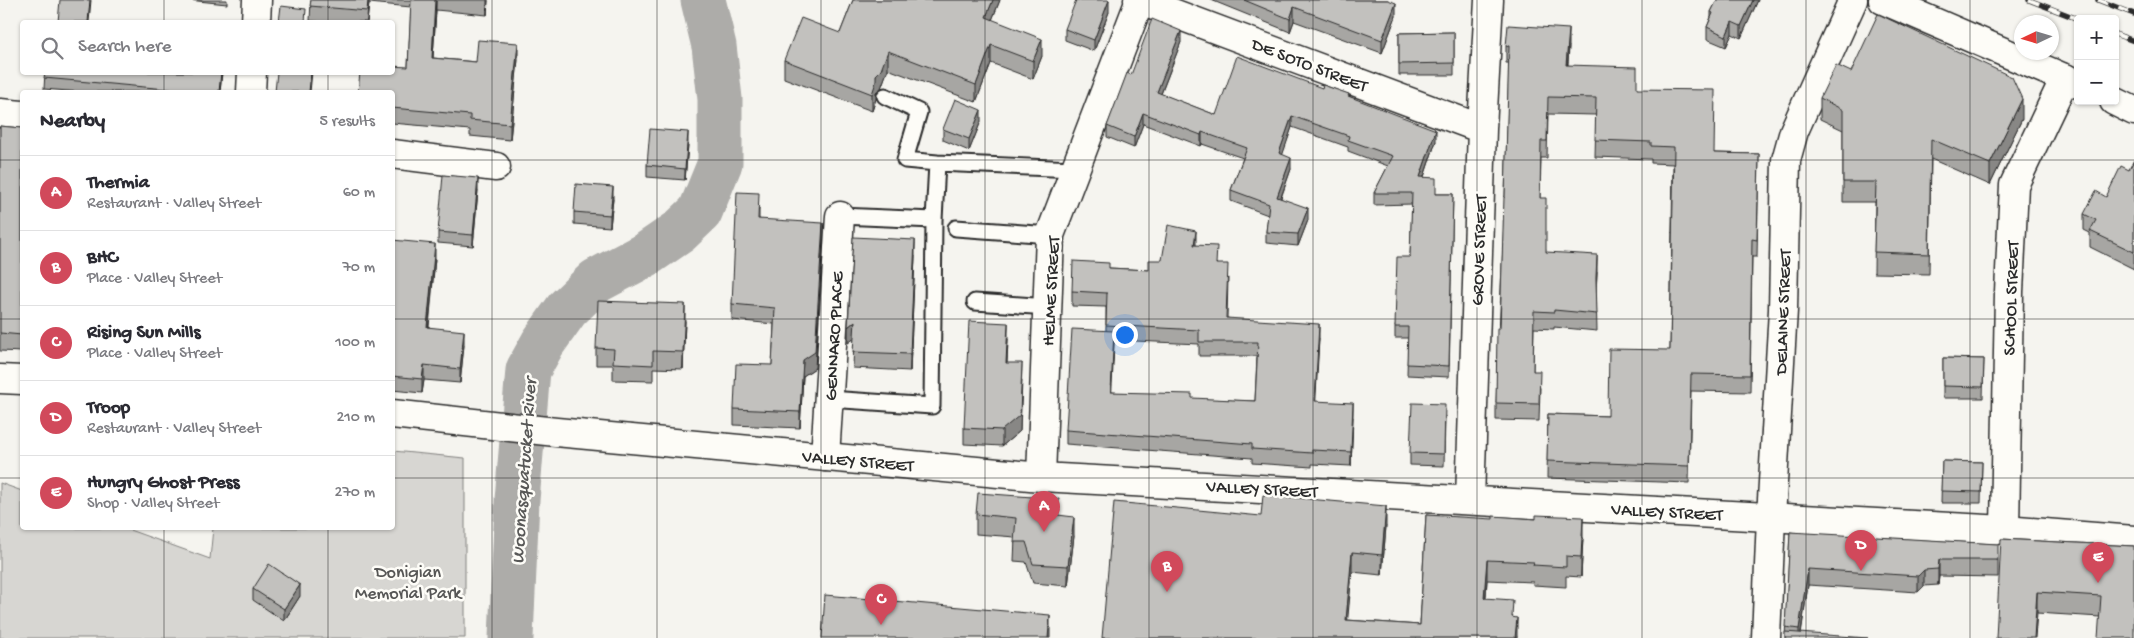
<!DOCTYPE html>
<meta charset="utf-8">
<style>
:root{--surface:#fff;--page:#f2f2f3;--text:#2b2b33;--muted:#7c7c81;--line:#e1e1e2;--accent:#d1495b}
body{margin:0;font-family:"Gochi Hand",sans-serif;background:var(--page);color:var(--text)}
.controls{position:absolute;right:15px;top:15px;display:grid;overflow:hidden;border-radius:5px;box-shadow:0 1px 4px #0004}
.controls button{width:45px;height:45px;display:grid;place-items:center;padding:0;border:0;border-bottom:1px solid var(--line);background:var(--surface);color:var(--text);font:25px sans-serif}
.compass{position:absolute;left:2014px;top:15px;width:45px;height:45px;border-radius:50%;background:var(--surface);box-shadow:0 1px 4px #0004;rotate:266deg}
.you{position:absolute;left:1124px;top:334px;width:18px;height:18px;margin:-12px;border:4px solid #fff;border-radius:50%;background:#1a73e8;box-shadow:0 0 0 8px #1a73e833}
.badge{display:grid;place-items:center;width:32px;height:32px;border-radius:50%;background:var(--accent);color:#fff;font-size:16px;font-weight:700}
.pin{position:absolute;translate:-50% -41px;filter:drop-shadow(0 1px 2px #0008)}
.pin::after{content:'';position:absolute;top:26px;width:18px;height:15px;background:inherit;clip-path:polygon(0 0,100% 0,50% 100%)}
.list{margin:0;padding:0;list-style:none}
h2{display:flex;justify-content:space-between;align-items:center;height:65px;margin:0;padding:0 20px;font-size:21px}
h2 small{font-size:16px;font-weight:400;color:var(--muted)}
.list li{display:grid;grid-template-columns:32px 1fr auto;gap:15px;align-items:center;box-sizing:border-box;height:75px;padding:0 20px;border-top:1px solid var(--line)}
.list b{display:block;font-size:19px;white-space:nowrap}
.list p{margin:0;font-size:16px;white-space:nowrap;color:var(--muted)}
.list em{font-size:16px;font-style:normal;color:var(--muted)}
.icon{flex:none;width:28px;height:28px;fill:none;stroke:currentColor;stroke-width:2;stroke-linecap:round;stroke-linejoin:round}
.map{position:relative;flex:none;width:2134px;height:638px;overflow:hidden}
.search{position:absolute;background:var(--surface);box-shadow:0 1px 4px #0004;left:20px;top:20px;width:375px;height:55px;display:flex;align-items:center;gap:12px;box-sizing:border-box;padding:0 18px;border-radius:5px;color:var(--muted);font-size:19px}
.panel{position:absolute;background:var(--surface);box-shadow:0 1px 4px #0004;left:20px;top:90px;width:375px;height:440px;border-radius:5px}
.map>svg:first-child{display:block}
</style>
<div class="map">
<svg width="2134" height="638" viewBox="0 0 2134 638">
<rect width="100%" height="100%" fill="#f5f4ef"/>
<filter id="ink" filterUnits="userSpaceOnUse"><feTurbulence type="fractalNoise" baseFrequency=".02" numOctaves="2"/><feDisplacementMap in="SourceGraphic" scale="10" xChannelSelector="R" yChannelSelector="G"/><feConvolveMatrix kernelMatrix="1 2 1 2 8 2 1 2 1" color-interpolation-filters="sRGB"/></filter>
<g filter="url(#ink)">
<!-- green -->
<path fill="#d7d6d2" stroke="#81807e" d="M393 451 465 458V638H0V483L22 491V528H124L210 559 213 528H392Z"/>
<g fill="none" stroke-linecap="round" stroke-linejoin="round">
<!-- river -->
<path stroke="#adaca9" stroke-width="45" d="M511 638 517 500 528 370 543 343 567 309 596 281 647 254 679 232 700 212 720 163V99L714 46 703 0"/>
<defs>
<path id="service" d="M885 96 919 112 905 160 937 163
M840 216 934 220 937 163 1075 169
M956 228 1050 235
M975 302 1049 307
M829 399 932 406 934 220"/>
<path id="minor" d="M1138 0 1482 129
M256 22 257 0
M251 92 252 72
M0 113 22 115
M392 154 496 167
M825 457 840 216
M1041 477 1050 235 1140 0
M1470 500 1482 129 1489 0
M1771 517 1783 310 1786 160 1794 131 1853 0
M2005 530 2009 292 2014 185 2065 78"/>
<path id="tertiary" d="M1766 638 1771 517"/>
<path id="secondary" d="M1883 0 2078 84
M2114 101 2134 111
M0 379 22 380
M392 414 556 432 1041 477 2005 530 2134 540"/>
</defs>
<!-- service casing -->
<use href="#service" stroke="#2b2b2b" stroke-width="19"/>
<!-- minor casing -->
<use href="#minor" stroke="#2b2b2b" stroke-width="31"/>
<!-- tertiary casing -->
<use href="#tertiary" stroke="#2b2b2b" stroke-width="31"/>
<!-- secondary casing -->
<use href="#secondary" stroke="#2b2b2b" stroke-width="31"/>
<!-- service -->
<use href="#service" stroke="#fdfcf7" stroke-width="15"/>
<!-- minor -->
<use href="#minor" stroke="#fdfcf7" stroke-width="28"/>
<!-- tertiary -->
<use href="#tertiary" stroke="#fdfcf7" stroke-width="28"/>
<!-- secondary -->
<use href="#secondary" stroke="#fdfcf7" stroke-width="28"/>
<defs>
<path id="rail" d="M2029 0 2078 19
M2098 0 2134 14
M2115 34 2134 41"/>
</defs>
<!-- rail casing -->
<use href="#rail" stroke="#2b2b2b" stroke-width="5.5"/>
<!-- rail -->
<use href="#rail" stroke="#fdfcf7" stroke-width="4" stroke-dasharray="11" stroke-linecap="butt"/>
</g>
<!-- wall -->
<path fill="#a7a6a3" stroke="#2b2b2b" fill-rule="evenodd" d="M188 0H227V4Z
M311 0H488L487 15 436 10 433 58 476 62 518 59 510 140 470 136V130L392 123V92L408 67 411 7 369 3 367 22H329L310 21Z
M853 0H1000L992 20 1042 56 1033 79 991 63 976 102 888 69 881 88 876 92V99L872 111 784 78V60L840 33Z
M1211 0H1388L1396 16 1382 53 1294 21 1290 32Z
M1717 0H1758L1741 38 1732 34 1726 47 1707 39V27L1711 17V12Z
M1109 12 1094 51 1065 40V29Z
M1454 32V75H1399V33Z
M1181 42 1161 94 1216 115 1322 88 1349 96 1436 141 1424 177 1436 194H1453L1449 377 1407 375 1408 338H1395V327L1410 257 1412 204 1374 205V193L1388 166 1348 151V147L1292 127 1282 155 1291 169 1281 198 1308 220 1298 246 1266 243V232L1268 215 1231 201V190L1243 158 1202 144 1201 146 1143 124 1134 148 1107 137V126L1131 75Z
M1506 46H1569L1568 65 1637 89 1714 153 1759 154 1757 257H1752L1750 392 1691 391 1689 483 1547 478 1548 414 1608 416 1670 350 1673 164 1651 163V159L1595 157 1596 115 1548 114 1547 158H1541L1540 198 1546 252 1597 272 1596 291 1597 331 1554 327V329L1534 328 1533 371 1540 388 1539 421 1496 420V403L1505 197 1509 63H1506Z
M45 72H222L220 92H80L44 89Z
M1851 72 2022 119 1990 185 1931 159 1929 274 1874 273 1875 202H1843V130L1820 119V98Z
M981 121 969 151 943 140V129Z
M0 126 22 128V352L0 351Z
M688 144 685 180 647 177V165Z
M2134 160V269L2090 247V233L2084 230V214L2106 197 2129 170Z
M478 190 473 246 438 243V232Z
M613 199 610 227 574 224V212Z
M759 209V219L823 239 815 368 803 376 800 428 734 425V409L772 365 774 324 732 320V304Z
M392 240 435 258 429 327 464 345 460 383 424 380 422 393 392 390Z
M1196 245 1217 264 1228 278 1227 318 1319 338 1315 401 1353 417 1351 466 1312 464V467L1252 463V458L1066 444V430L1106 330V307L1072 306V291L1109 268 1149 270 1162 260ZM1114 340 1199 344V356H1257L1255 401 1192 399 1111 392Z
M915 256 910 371 853 368 854 338 848 343Z
M685 321 683 369 653 368V381L613 380V365H596V348Z
M1008 339 1007 363 1022 380 1020 431 1002 446 964 444V428Z
M1943 358 1984 359 1983 398H1943Z
M1445 416 1444 466 1410 465V453Z
M1942 461 1982 462 1981 503H1941Z
M976 514 1059 515 1074 536 1068 586 1033 583 1026 562 1014 561 1015 537 976 534Z
M1426 515 1583 537 1581 577 1566 576V587L1533 585V582L1487 580 1486 598 1513 617 1517 638H1102L1386 526 1382 575 1352 572 1347 620 1420 625Z
M1790 532 1998 560V577L1939 576 1938 585 1924 586 1918 592 1808 585 1801 634 1785 638Z
M2001 539 2134 546 2100 617 2037 613Z
M253 589 300 596 284 621 253 600Z"/>
<!-- shaded-wall -->
<path fill="#888785" stroke="#2b2b2b" d="M90 0H91L89 22H88Z
M368 0H369V3L367 22Z
M436 0V10L432 73V58Z
M487 0H488L487 15Z
M993 0H1000L986 35V17Z
M1109 0V12L1094 51V40Z
M1753 0H1758L1741 38V26Z
M1396 3V16L1382 53V40Z
M1294 7V21L1290 32V19Z
M1732 22V34L1726 47V36Z
M1569 29V46L1566 82V65Z
M1181 31V42L1157 104V92Z
M1042 39V56L1033 79V61Z
M518 43V59L510 140V124Z
M991 45V63L976 102V85Z
M888 51V69L881 88 876 92V99L872 111V94L876 75Z
M221 72H222L220 92H219Z
M311 72H312L310 92H309Z
M2022 99V119L1990 185V164Z
M981 110V121L969 151V139Z
M1143 113V124L1134 148V137Z
M1292 116V127L1279 165V153Z
M1436 130V141L1420 188V177Z
M688 132V144L685 180V169Z
M1202 132V144L1201 146V135Z
M1291 158V169L1277 208V197Z
M478 178V190L473 246V235Z
M613 187V199L610 227V215Z
M1308 208V220L1298 246V234Z
M823 223V239L815 368 803 376 800 428V412L803 360Z
M1196 231V245L1194 259V245Z
M915 240V256L910 371V354Z
M435 244V258L427 342V327Z
M1597 255V272L1596 295V278Z
M685 304V321L683 369V352Z
M855 321V338L848 343V327Z
M1008 323V339L1006 379V363Z
M1319 324V338L1315 415V401Z
M464 331V345L460 383V369Z
M1114 331V345L1111 406V392Z
M1022 363 1020 431 1002 446V430Z
M424 365V380L422 393V379Z
M1353 403V417L1351 466V452Z
M1386 506V526L1382 575V555Z
M1074 517V536L1068 586V566Z
M1583 517V537L1581 577V557Z
M1352 552V572L1346 638V620Z
M1487 560V580L1484 618V598Z
M1939 560V576L1938 585V569Z
M1808 569V585L1800 638H1799V629Z
M1924 570V586L1918 592V576Z
M300 585V596L284 621V609Z
M2037 592V613L2035 638H2034Z
M1050 615V638H1048Z
M1517 618V638H1515Z"/>
<!-- building -->
<path fill="#c2c1be" stroke="#2b2b2b" d="M60 0H90L88 22H58Z
M311 0H368L367 11 310 6Z
M411 0H435L432 58 476 62 478 40 518 43 510 124 470 120V115L392 108V92H358L360 72H392V66L408 67Z
M853 0H993L986 17 1042 39 1033 61 991 45 976 85 888 51 881 70 876 75V82L872 94 784 60 801 18 840 33Z
M1076 0H1109L1094 40 1065 29Z
M1244 0H1388L1396 3 1382 40 1294 7 1290 19Z
M1717 0H1753L1741 26 1732 22 1726 36 1707 27 1713 13 1711 12Z
M281 6 306 9 305 22H279Z
M1878 14 2012 77 2022 99 1990 164 1931 139 1929 254 1874 252 1876 182H1843V110L1820 98 1836 65 1851 72Z
M1152 19 1181 31 1157 92 1216 115 1237 56 1322 88 1323 85 1349 94 1348 96 1436 130 1420 177 1436 178V194H1453L1449 366 1407 364 1408 327H1395L1397 257H1410L1412 193H1374L1393 156 1348 140 1349 136 1292 116 1279 153 1291 158 1277 197 1308 208 1298 234 1266 232 1269 204 1231 190 1247 148 1202 132 1201 135 1143 113 1134 137 1107 126 1127 73 1131 75Z
M1508 25 1569 29 1566 65 1637 67V89L1715 90 1714 153 1759 154 1757 240 1752 239 1750 375 1691 374 1689 466 1547 461 1548 414 1608 416 1609 349 1670 350 1674 147 1651 146V142L1595 140 1596 98 1548 97 1547 141H1541L1540 198H1546V252L1597 255 1596 278 1597 314 1554 310V312L1534 311 1533 371H1540L1539 404 1496 403 1497 328H1500L1504 197H1505L1509 46H1506Z
M1454 32V63L1399 64V33Z
M45 72H221L219 92H200L44 78Z
M277 72H311L309 92H275Z
M955 99 981 110 969 139 943 129Z
M0 126 22 128V335L0 333Z
M650 129 688 132 685 169 647 165Z
M2134 160V252L2090 231 2096 220 2084 214 2096 191 2106 197 2121 166 2129 170Z
M443 175 478 178 473 235 438 232Z
M576 184 613 187 610 215 574 212Z
M737 192 759 193 758 219 823 223 815 352 803 360 800 412 734 409 736 364 772 365 775 308 732 304Z
M1168 225 1196 231 1194 245 1217 246 1216 264H1228L1226 318 1319 324 1315 401 1353 403 1351 452 1312 450V453L1252 449V444L1066 430 1072 329 1114 331 1111 392 1192 394V398L1255 401 1258 342H1199V330L1106 325 1107 293 1072 291 1073 261 1109 263V268L1149 270V260H1162Z
M853 237 915 240 910 354 853 352 855 321 848 327Z
M392 240 435 244 427 327 464 331 460 369 424 365 422 379 392 376Z
M598 301 685 304 683 352 653 351V365L613 363 614 349 596 348Z
M969 321 1008 323 1006 363H1022L1020 415 1002 430 964 428Z
M1943 358 1984 359 1983 387 1943 386Z
M1412 403 1445 404 1444 454 1410 453Z
M1942 461 1982 462 1981 492 1941 491Z
M978 493 1059 499 1058 515 1074 517 1068 566 1033 564 1026 542H1014L1016 518 976 514Z
M1263 495 1386 506 1382 555 1352 552 1346 620 1420 625 1426 515 1493 519V516L1536 519V515L1583 517 1581 557 1566 556V567L1533 565 1534 562 1487 560 1484 598 1513 600 1512 617 1517 618 1515 638H1102L1114 502 1261 516Z
M1790 532 1998 544V560H1939L1938 569 1924 570 1918 576 1808 569 1799 629 1785 627Z
M2001 539 2134 546V638H2098L2101 596 2037 592 2034 638H1996Z
M269 564 300 585 284 609 253 589Z
M825 595 1050 615 1048 638H822Z
M1785 632 1868 638H1785Z"/>
</g>
<!-- grid -->
<path fill="none" stroke="#2b2b2b" stroke-width="1" stroke-opacity="0.55" d="M164 0V22M328 0V22M492 0V638M657 0V638M821 0V638M985 0V638M1149 0V638M1313 0V638M1477 0V638M1642 0V638M1806 0V638M1970 0V638M164 72V92M328 72V92M0 160H22M392 160H2134M0 319H22M392 319H2134M0 478H22M392 478H2134M164 528V638M328 528V638"/>
<g text-anchor="middle" stroke-width="5" stroke-linejoin="round" paint-order="stroke">
<!-- street labels -->
<g font-size="18" fill="#2b2b2b" stroke="#fdfcf7">
<text transform="translate(1310 64) rotate(21)" y="6">DE SOTO STREET</text>
<text transform="translate(1478 250) rotate(-88)" y="6">GROVE STREET</text>
<text transform="translate(1050 291) rotate(-87)" y="6">HELME STREET</text>
<text transform="translate(2010 298) rotate(-88)" y="6">SCHOOL STREET</text>
<text transform="translate(1782 312) rotate(-88)" y="6">DELAINE STREET</text>
<text transform="translate(833 336) rotate(-87)" y="6">GENNARO PLACE</text>
<text transform="translate(858 460) rotate(5)" y="6">VALLEY STREET</text>
<text transform="translate(1262 488) rotate(3)" y="6">VALLEY STREET</text>
<text transform="translate(1667 511) rotate(3)" y="6">VALLEY STREET</text>
</g>
<!-- park labels -->
<g font-size="18" fill="#565655" stroke="#fdfcf7">
<text x="408" y="577">Donigian<tspan x="408" dy="21">Memorial Park</tspan></text>
</g>
<!-- water labels -->
<g font-size="19" font-style="italic" fill="#585857" stroke="#fdfcf7">
<text transform="translate(522 471) rotate(-86)" y="7">Woonasquatucket River</text>
</g>
</g>
</svg>
<div class="controls">
<button>+</button>
<button>−</button>
</div>
<svg class="compass" viewBox="-18 -18 36 36"><path d="M0-13l5 13h-10z" fill="#e53935"/><path d="M0 13l5-13h-10z" fill="#7c7c81"/></svg>
<div class="you"></div>
<div class="pin badge" style="left:1044px;top:532px">A</div>
<div class="pin badge" style="left:1167px;top:592px">B</div>
<div class="pin badge" style="left:881px;top:625px">C</div>
<div class="pin badge" style="left:1861px;top:571px">D</div>
<div class="pin badge" style="left:2098px;top:583px">E</div>
<div class="search"><svg class="icon" aria-label="search" viewBox="0 0 24 24"><circle cx="10" cy="10" r="6"/><path d="M15 15l6 6"/></svg>Search here</div>
<section class="panel">
<h2>Nearby<small>5 results</small></h2>
<ul class="list">
<li><span class="badge">A</span><div><b>Thermia</b><p>Restaurant · Valley Street</p></div><em>60 m</em></li>
<li><span class="badge">B</span><div><b>BHC</b><p>Place · Valley Street</p></div><em>70 m</em></li>
<li><span class="badge">C</span><div><b>Rising Sun Mills</b><p>Place · Valley Street</p></div><em>100 m</em></li>
<li><span class="badge">D</span><div><b>Troop</b><p>Restaurant · Valley Street</p></div><em>210 m</em></li>
<li><span class="badge">E</span><div><b>Hungry Ghost Press</b><p>Shop · Valley Street</p></div><em>270 m</em></li>
</ul>
</section>
</div>
